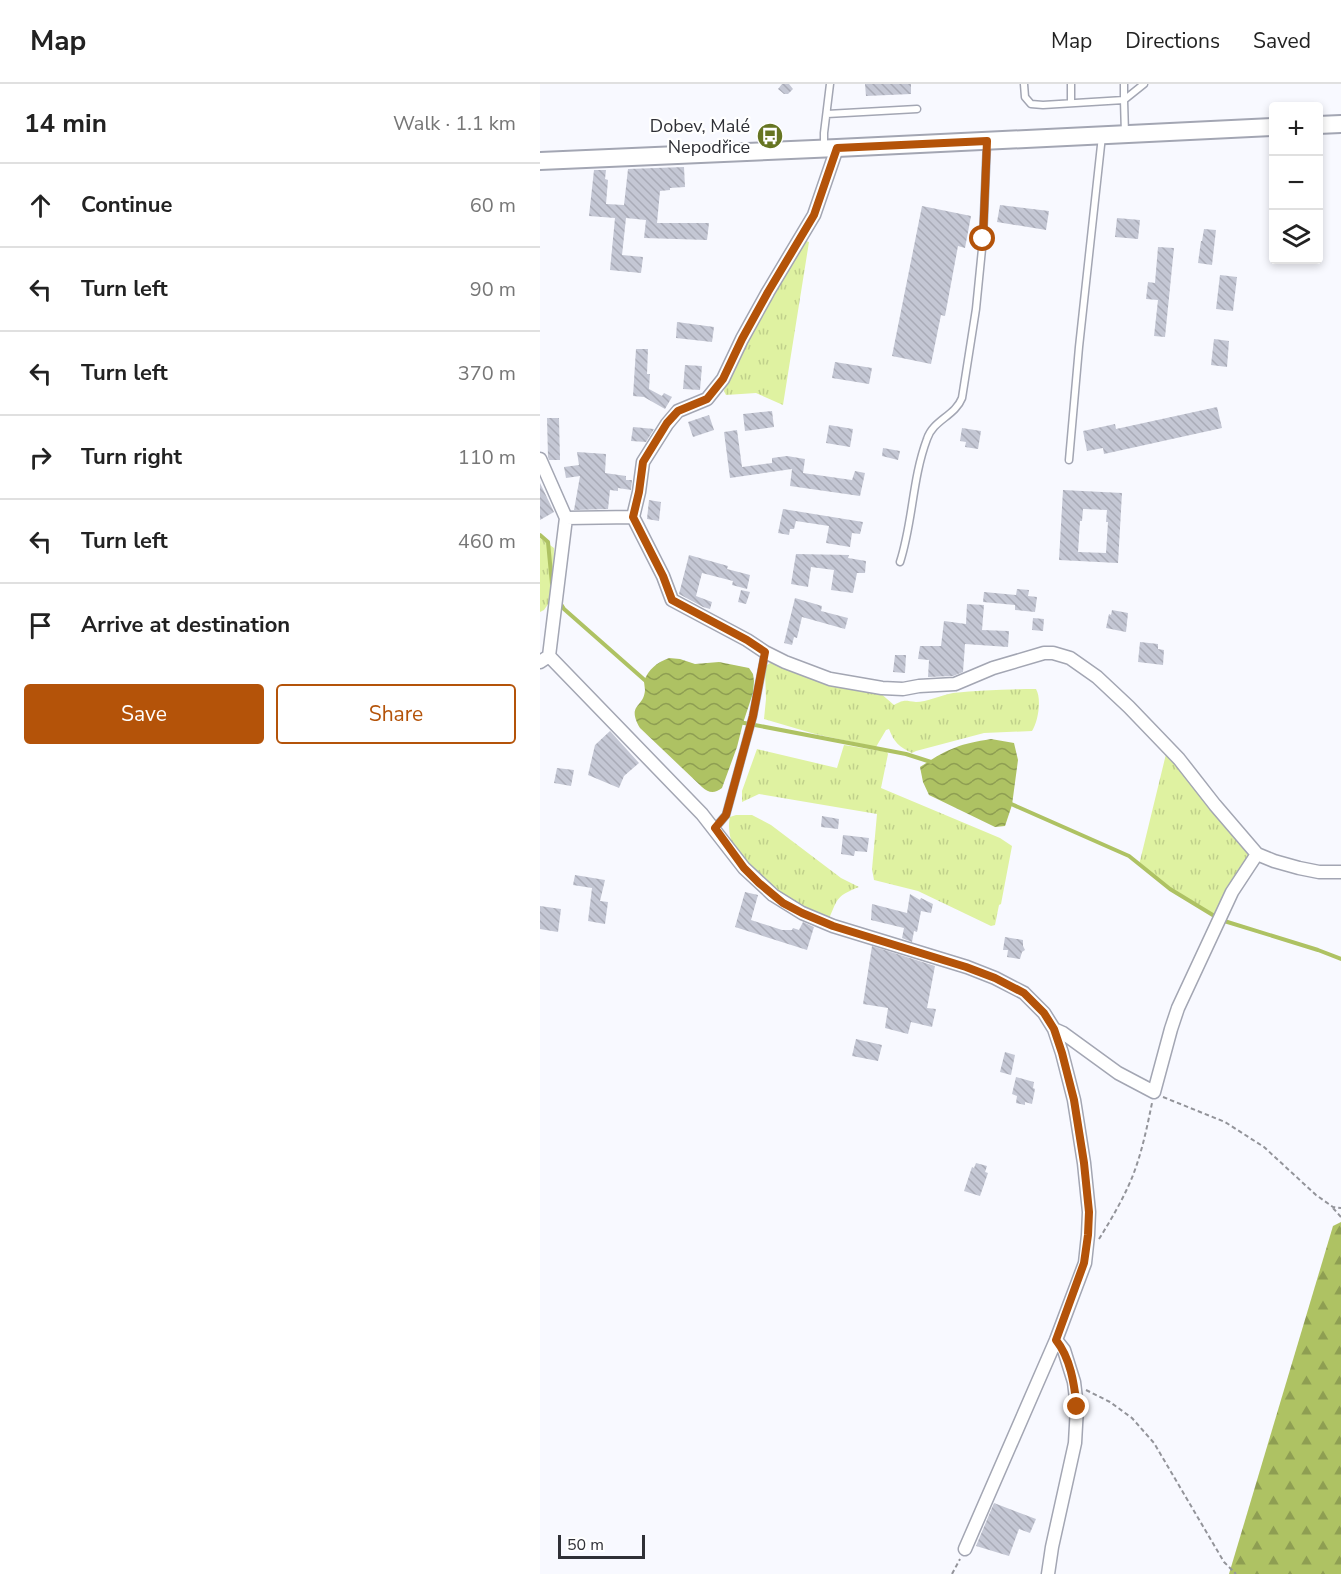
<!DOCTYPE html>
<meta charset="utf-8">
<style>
:root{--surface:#fff;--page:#f6f6f6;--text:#222;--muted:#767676;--line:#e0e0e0;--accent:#b45309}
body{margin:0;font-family:"Nunito Sans",sans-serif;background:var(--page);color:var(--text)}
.controls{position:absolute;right:18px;top:18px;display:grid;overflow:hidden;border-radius:6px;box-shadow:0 3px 9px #0003}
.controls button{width:54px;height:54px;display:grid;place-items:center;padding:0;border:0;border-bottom:2px solid var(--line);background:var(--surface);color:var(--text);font:30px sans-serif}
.scale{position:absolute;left:18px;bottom:15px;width:87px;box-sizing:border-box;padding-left:6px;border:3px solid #2f3036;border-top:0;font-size:16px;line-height:21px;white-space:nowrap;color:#2f3036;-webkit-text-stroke:4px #fff;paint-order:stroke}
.stop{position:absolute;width:18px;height:18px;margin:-14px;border:4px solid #b45309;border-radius:50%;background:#fff}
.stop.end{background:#b45309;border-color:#fff;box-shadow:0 2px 6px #0008}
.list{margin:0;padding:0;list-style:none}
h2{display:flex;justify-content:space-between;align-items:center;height:78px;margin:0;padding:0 24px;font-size:26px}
h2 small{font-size:20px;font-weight:400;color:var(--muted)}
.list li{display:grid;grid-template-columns:39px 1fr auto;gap:18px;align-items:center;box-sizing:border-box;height:84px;padding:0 24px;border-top:2px solid var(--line)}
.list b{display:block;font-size:22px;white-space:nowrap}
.list em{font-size:20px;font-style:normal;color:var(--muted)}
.actions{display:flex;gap:12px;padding:18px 24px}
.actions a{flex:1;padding:14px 0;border:2px solid var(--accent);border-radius:6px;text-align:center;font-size:21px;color:var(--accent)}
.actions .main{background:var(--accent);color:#fff}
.icon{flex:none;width:33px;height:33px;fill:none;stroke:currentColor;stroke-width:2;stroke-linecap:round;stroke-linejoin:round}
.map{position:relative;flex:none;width:801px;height:1490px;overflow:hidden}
header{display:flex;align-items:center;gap:36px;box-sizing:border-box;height:84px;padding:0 30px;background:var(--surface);border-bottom:2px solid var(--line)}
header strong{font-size:28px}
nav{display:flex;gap:33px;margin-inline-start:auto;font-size:21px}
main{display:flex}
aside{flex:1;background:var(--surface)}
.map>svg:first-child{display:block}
</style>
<header>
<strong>Map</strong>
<nav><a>Map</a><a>Directions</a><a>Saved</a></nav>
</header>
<main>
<aside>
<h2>14 min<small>Walk · 1.1 km</small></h2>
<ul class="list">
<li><svg class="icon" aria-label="ahead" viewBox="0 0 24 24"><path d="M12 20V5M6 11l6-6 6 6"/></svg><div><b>Continue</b></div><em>60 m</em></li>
<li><svg class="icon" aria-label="left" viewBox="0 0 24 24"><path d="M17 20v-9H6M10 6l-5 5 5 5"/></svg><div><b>Turn left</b></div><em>90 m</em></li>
<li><svg class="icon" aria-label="left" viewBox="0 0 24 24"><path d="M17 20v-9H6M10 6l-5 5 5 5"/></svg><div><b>Turn left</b></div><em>370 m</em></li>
<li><svg class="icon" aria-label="right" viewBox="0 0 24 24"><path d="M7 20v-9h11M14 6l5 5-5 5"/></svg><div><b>Turn right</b></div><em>110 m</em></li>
<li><svg class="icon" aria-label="left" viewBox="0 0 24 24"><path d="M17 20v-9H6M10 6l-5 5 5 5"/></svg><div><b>Turn left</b></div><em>460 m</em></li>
<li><svg class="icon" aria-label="arrive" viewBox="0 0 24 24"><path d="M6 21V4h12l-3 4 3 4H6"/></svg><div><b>Arrive at destination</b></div></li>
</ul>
<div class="actions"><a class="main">Save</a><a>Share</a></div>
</aside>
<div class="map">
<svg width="801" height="1490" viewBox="0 0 801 1490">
<defs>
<pattern id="grass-tufts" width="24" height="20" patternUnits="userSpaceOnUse" patternTransform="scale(1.5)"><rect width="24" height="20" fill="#dff2a1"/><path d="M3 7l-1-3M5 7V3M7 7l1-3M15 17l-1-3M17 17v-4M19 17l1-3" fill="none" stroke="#c0d08b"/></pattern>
<pattern id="forest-firs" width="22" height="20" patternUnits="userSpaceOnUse" patternTransform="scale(1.5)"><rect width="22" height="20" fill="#aec263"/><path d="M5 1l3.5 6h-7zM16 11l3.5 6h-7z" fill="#8e9e52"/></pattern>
<pattern id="water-waves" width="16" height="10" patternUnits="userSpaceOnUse" patternTransform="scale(1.5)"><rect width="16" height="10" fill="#aec263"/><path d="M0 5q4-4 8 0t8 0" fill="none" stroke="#8e9e52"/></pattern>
<pattern id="building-back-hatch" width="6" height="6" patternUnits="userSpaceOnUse" patternTransform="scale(1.5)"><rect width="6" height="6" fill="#c4c7d4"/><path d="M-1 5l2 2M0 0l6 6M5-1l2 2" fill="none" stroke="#a9abb7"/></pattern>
</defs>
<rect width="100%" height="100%" fill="#f8f9ff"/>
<!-- grass -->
<path fill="url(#grass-tufts)" d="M264 156 269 158 243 321 216 309 186 311 184 307 186 298 229 211Z
M0 454 14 464 13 513 4 526 0 528Z
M230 579H233L339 608 354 621C365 615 365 617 376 618 386 618 402 611 413 609 440 606 469 605 496 605 502 615 498 638 492 647L444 649 376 667 372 669C359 663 354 658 349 645L346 646 336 663 275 650 224 635 226 615 225 586 226 582Z
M304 661 347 668 348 670 341 704 460 754 472 762 461 820 459 821 455 841 451 842 378 807 334 796 332 785 337 730 219 710 202 718V707L217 665 297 684Z
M627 666 712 772 676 835 657 820 628 804 599 781Z
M196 731H212L231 741 301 794 319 803C297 812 298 813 289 835 272 828 253 820 238 809 227 802 199 772 193 760 189 753 188 741 190 733Z"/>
<!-- forest -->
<path fill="url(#forest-firs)" d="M801 1138V1490H689L793 1142Z"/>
<!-- water -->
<path fill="url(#water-waves)" d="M129 574 140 575 155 580 179 578 209 584 213 590 214 597 213 609 203 639 197 663 182 704C174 710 169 709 162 703L100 644C86 620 104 624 105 606 105 605 104 598 104 597 109 585 116 579 129 574Z
M451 655 474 659 478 676 472 721 465 742 455 743 389 711 383 698 380 683C407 665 419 660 451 655Z"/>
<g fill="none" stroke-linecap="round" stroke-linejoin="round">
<!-- stream -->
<path stroke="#aec263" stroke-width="4" d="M0 451 8 458 12 500
M19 517 24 525 108 599
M199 638 366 670 391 678
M469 719 589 772 630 805 681 836 778 866 801 875"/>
</g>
<!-- building -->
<path fill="url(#building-back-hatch)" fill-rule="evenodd" d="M242 0H249L253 5 248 10H244L238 5Z
M325 0H371V10L326 12Z
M144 83 145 103 130 104V106L120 107 117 139H169L167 156 104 154 106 136 86 134 82 171 103 173 101 189 70 186 75 134 49 132 54 86H66L65 95 68 96 66 120 84 121 88 85Z
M460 121 509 127 506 146 457 138Z
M382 122 431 132 425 164 418 162 405 232 401 231 391 280 352 272Z
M577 134 600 136 598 155 575 153Z
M664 145 676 146 672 181 658 179 661 157H662Z
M618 163 634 164 625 253 614 252 618 216 606 215 608 198 615 199Z
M680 191 697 193 693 227 676 225Z
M137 238 174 243 172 258 136 254Z
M674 255 689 257 687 283 671 281Z
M96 265H108L107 290H110L109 305 122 312 124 309 132 313 125 325 104 313 93 312Z
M295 278 332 284 329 300 292 294Z
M145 281 162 282 160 306 143 305Z
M677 323 682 344 564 370 563 364 547 367 543 347 575 340 576 345Z
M232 327 234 343 205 347 203 330Z
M169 331 174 346 153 353 148 338Z
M7 334H19L20 376H9L8 373Z
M289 341 313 345 310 363 286 359Z
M93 343 114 345 106 358 91 357Z
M422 344 441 347 438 365 425 363 426 358 420 357Z
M197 346 202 383 232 379V374L247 372 265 375 263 389 312 396 315 387 325 389 320 412 250 402 252 385 190 394 184 348Z
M343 364 360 367 358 376 342 372Z
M37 368 66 370 65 389 86 392V396H92L91 406 78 404V407L70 406 68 425 34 426 40 392 26 394 24 383 39 381Z
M0 399 14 428 0 436Z
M523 406 582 409 578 479 519 476ZM543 425 567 426 566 438H568L566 469 538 468 540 437H542Z
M109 416 121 418 119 437 107 435Z
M243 425 323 438 320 450 312 449 310 463 286 459 289 442 256 437 254 445H250L249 451 238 449Z
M256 470 309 471 308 474 326 477 325 489H317L313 509 291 506 294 486 271 483 268 503 251 500Z
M149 471 188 482 187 485 210 491 207 505 192 501 193 497 162 489 156 512 172 518 170 525 163 523 139 510Z
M477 505 489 506 488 512 497 513 495 528 475 526V521L443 518 444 508 476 511Z
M201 506 210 508 206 520 198 518Z
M255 514 282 522 281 527 308 534 305 545 262 533 257 554 254 553 252 561 244 559Z
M427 520 444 521 442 546 469 547 468 563 425 560 423 588 413 592 388 593 389 576 378 575 380 562H401L404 537 426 540Z
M572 526 588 529 586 548 566 544 569 530 571 531Z
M493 534 504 535 503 547 492 546Z
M600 558 618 560V565L624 566 623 581 598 578Z
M355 571H366L365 589 353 588Z
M70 647 99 679 84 692 79 704 48 691 55 661Z
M17 684 34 686 31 702 14 699Z
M282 732 299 735 298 745 281 743Z
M303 751 329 754 327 768 315 767 314 772 301 770Z
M35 791 65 796 60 817 68 818 65 840 48 837 52 804 33 801Z
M205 808 218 811 211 836 242 846H252L253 844 259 846 263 838 274 843 267 866 195 843Z
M370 810 380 816 381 814 393 820 391 829 381 827 377 848 374 847 372 858 362 854 364 844 331 836 332 820 367 829Z
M0 822 21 825 18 848 0 845Z
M465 853 483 856V862L485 866 482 868 480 875 467 873 468 866H463Z
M332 862 395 882 387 924 396 925 392 943 371 938 368 950 345 944 348 924 323 920Z
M316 955 342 961 338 977 312 972Z
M465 968 475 971 471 991 460 988Z
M476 993 494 998 493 1004 495 1005 492 1020 485 1018V1021L476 1019 477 1012 472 1010Z
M436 1079 447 1082 445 1088 448 1089 440 1112 424 1107 432 1083 434 1084Z
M454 1419 496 1435 490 1449 479 1445 469 1472 436 1462Z"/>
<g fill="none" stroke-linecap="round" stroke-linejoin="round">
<defs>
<path id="lane" d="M484 0 485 13 491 20 503 21 584 16 585 50
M531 0V19
M584 0V16L604 0
M287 30 377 25
M284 62V49L290 0
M529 376 539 263 562 52
M360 478C373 438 372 395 387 355 393 336 415 332 422 314L436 225 443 155 447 58
M175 744 186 731 213 632 225 569"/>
<path id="street" d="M0 375 26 434 93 433 99 408 103 378 127 340 138 327 167 315 183 295 202 255 228 208 274 131 297 64
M93 433 123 492 132 516 207 556 225 568 245 578 290 595 342 604 363 605 379 602 415 600 453 584 504 569H513L530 574 557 593 589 623 639 675 675 721 717 770 734 777 759 784 779 788H801
M9 572 162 730 204 784 233 811 262 829 293 842 427 883 455 894 484 909 504 929 514 945 522 969 534 1016 544 1079 549 1128 548 1151 545 1179 516 1256 425 1465
M0 578 9 572 26 434
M514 945 523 949 578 989 614 1008 631 945 638 924 692 808 717 770
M508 1490 512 1463 535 1359 537 1323 534 1298 524 1266 516 1256"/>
<path id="secondary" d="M778 41 801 40
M0 77 297 64 734 43"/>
</defs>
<!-- lane casing -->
<use href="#lane" stroke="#a3a6b3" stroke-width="9"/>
<!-- street casing -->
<use href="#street" stroke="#a3a6b3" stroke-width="15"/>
<!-- secondary casing -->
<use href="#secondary" stroke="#a3a6b3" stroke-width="20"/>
<!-- path -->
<path stroke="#93949a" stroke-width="2" stroke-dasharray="4.5 3" stroke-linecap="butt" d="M623 1013 685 1038 724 1063 776 1111 793 1123 801 1124
M793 1124 801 1133
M559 1155C569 1139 579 1122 587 1105 600 1078 606 1048 612 1019
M546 1306 570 1318 592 1334 614 1359 684 1478 696 1490
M412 1490 420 1475"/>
<!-- lane -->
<use href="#lane" stroke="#fff" stroke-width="6"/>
<!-- street -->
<use href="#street" stroke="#fff" stroke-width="12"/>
<!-- secondary -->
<use href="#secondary" stroke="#fff" stroke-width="16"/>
</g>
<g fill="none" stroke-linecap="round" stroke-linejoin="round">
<!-- route -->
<path stroke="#b45309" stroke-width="8" d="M443 155 447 57 297 64 274 131 228 208 202 255 183 295 167 315 138 327 127 339 103 378 99 408 93 433 123 492 132 516 207 556 225 568 213 632 186 731 175 744 204 784 219 799 243 819 262 829 293 842 426 883 455 894 484 909 504 929 514 945 522 969 534 1016 544 1079 549 1128 548 1151 544 1179 516 1256C531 1275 534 1300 537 1323"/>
</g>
<!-- icons -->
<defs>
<symbol id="bus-disc" viewBox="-11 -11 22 22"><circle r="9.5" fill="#667522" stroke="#fff"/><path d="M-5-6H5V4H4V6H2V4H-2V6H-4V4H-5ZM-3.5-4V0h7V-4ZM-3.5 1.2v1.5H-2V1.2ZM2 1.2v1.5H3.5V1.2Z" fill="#fff"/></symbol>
</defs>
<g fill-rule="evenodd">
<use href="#bus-disc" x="215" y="37" width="30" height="30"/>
</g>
<g text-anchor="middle" stroke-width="4.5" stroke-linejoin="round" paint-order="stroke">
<!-- poi labels -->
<g font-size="18" fill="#2f3036" stroke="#fff" text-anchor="end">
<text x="210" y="48">Dobev, Malé<tspan x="210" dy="21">Nepodřice</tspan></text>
</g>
</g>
</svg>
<div class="controls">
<button>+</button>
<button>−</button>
<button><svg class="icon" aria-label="layers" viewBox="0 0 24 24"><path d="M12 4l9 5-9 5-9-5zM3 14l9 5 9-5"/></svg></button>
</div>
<div class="scale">50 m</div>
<div class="stop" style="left:443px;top:155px"></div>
<div class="stop end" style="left:537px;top:1323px"></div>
</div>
</main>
